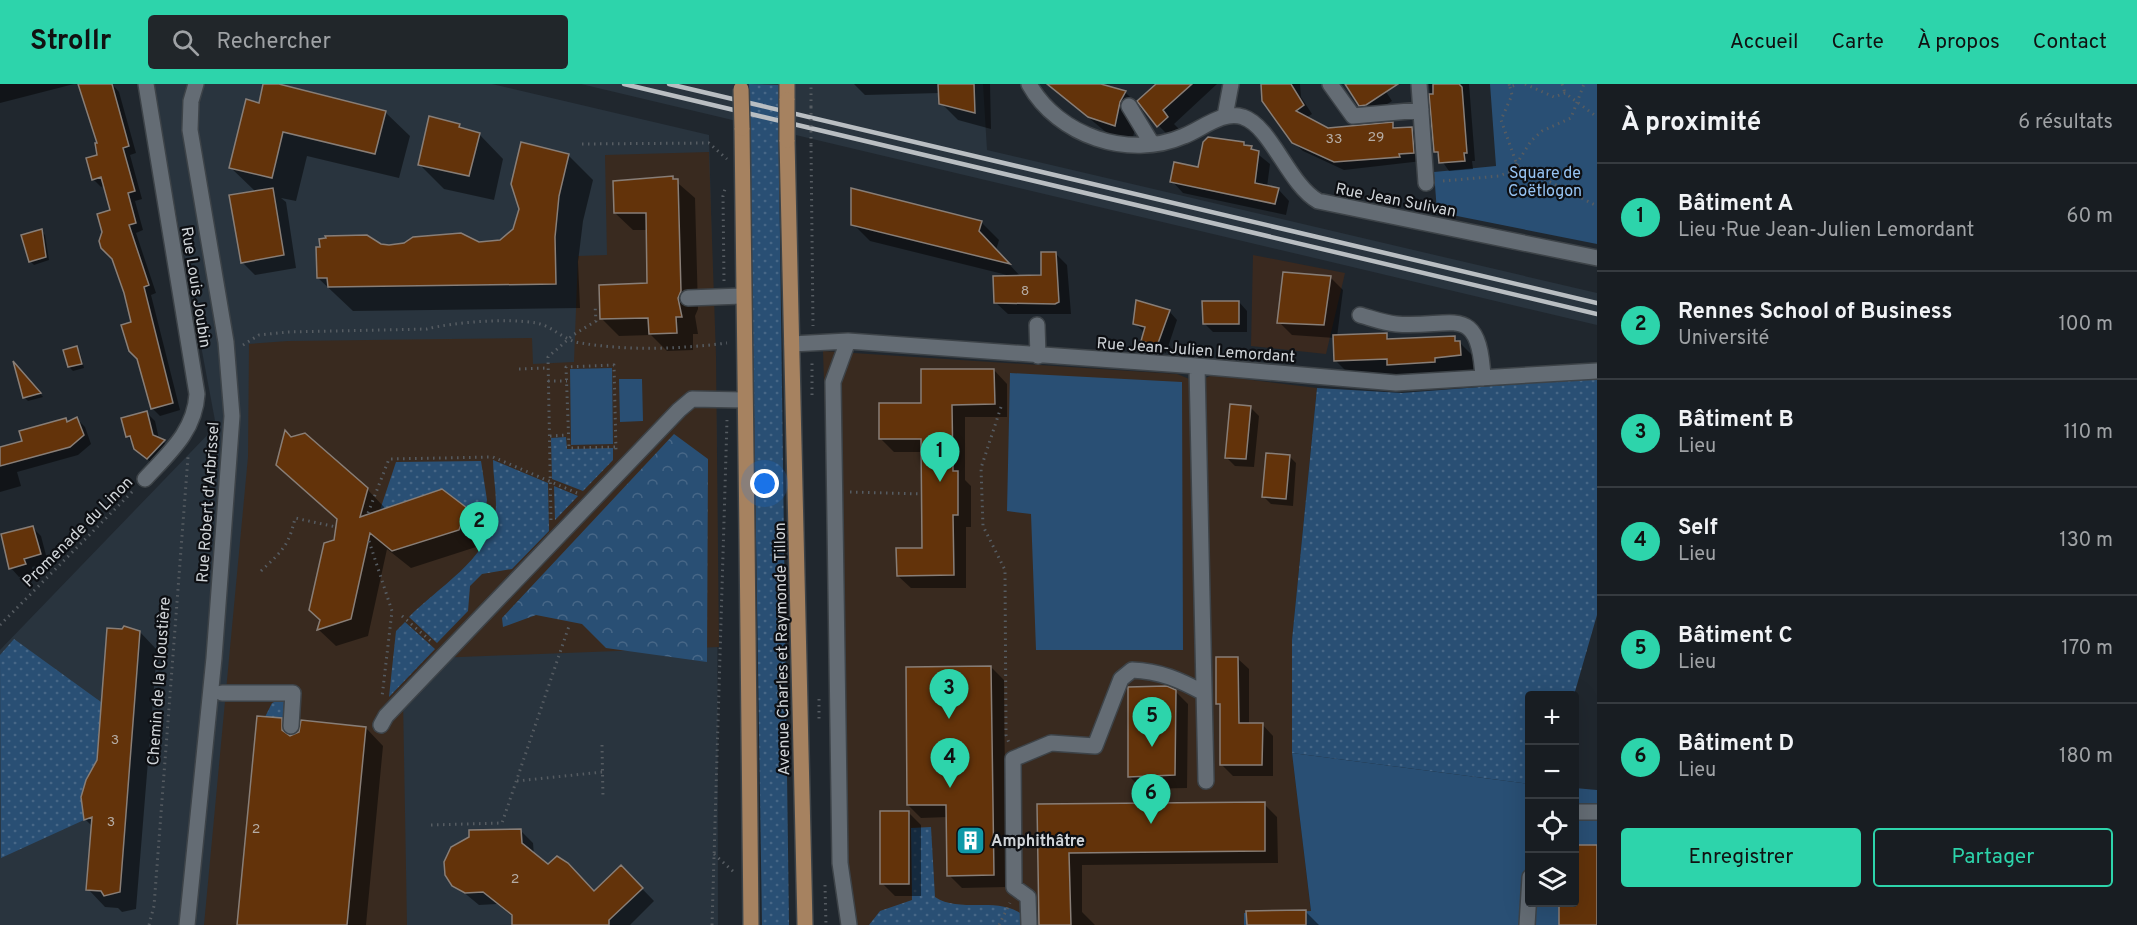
<!DOCTYPE html>
<html lang="fr">
<meta charset="utf-8">
<style>
:root{--surface:#181d22;--page:#21262a;--text:#f1f3f6;--muted:#9fa2a5;--line:#363b40;--accent:#2dd4ab}
body{margin:0;font-family:Overpass,sans-serif;background:var(--page);color:var(--text)}
.controls{position:absolute;right:18px;bottom:18px;display:grid;overflow:hidden;border-radius:6px;box-shadow:0 6px 24px #0002}
.controls button{width:54px;height:54px;display:grid;place-items:center;padding:0;border:0;border-bottom:2px solid var(--line);background:var(--surface);color:var(--text);font:30px sans-serif}
.you{position:absolute;left:765px;top:400px;width:21px;height:21px;margin:-15px;border:4px solid #fff;border-radius:50%;background:#1a73e8;box-shadow:0 0 0 9px #1a73e833}
.badge{display:grid;place-items:center;width:39px;height:39px;border-radius:50%;background:var(--accent);color:#111;font-size:20px;font-weight:700}
.pin{position:absolute;translate:-50% -50px;filter:drop-shadow(0 2px 3px #0008)}
.pin::after{content:'';position:absolute;top:32px;width:21px;height:18px;background:inherit;clip-path:polygon(0 0,100% 0,50% 100%)}
.list{margin:0;padding:0;list-style:none}
h2{display:flex;justify-content:space-between;align-items:center;height:78px;margin:0;padding:0 24px;font-size:26px}
h2 small{font-size:20px;font-weight:400;color:var(--muted)}
.list li{display:grid;grid-template-columns:39px 1fr auto;gap:18px;align-items:center;box-sizing:border-box;height:108px;padding:0 24px;border-top:2px solid var(--line)}
.list b{display:block;font-size:22px;white-space:nowrap}
.list p{margin:0;font-size:20px;white-space:nowrap;color:var(--muted)}
.list em{font-size:20px;font-style:normal;color:var(--muted)}
.actions{display:flex;gap:12px;padding:18px 24px}
.actions a{flex:1;padding:14px 0;border:2px solid var(--accent);border-radius:6px;text-align:center;font-size:21px;color:var(--accent)}
.actions .main{background:var(--accent);color:#111}
.icon{flex:none;width:33px;height:33px;fill:none;stroke:currentColor;stroke-width:2;stroke-linecap:round;stroke-linejoin:round}
.map{position:relative;flex:none;width:1597px;height:841px;overflow:hidden}
header{display:flex;align-items:center;gap:36px;box-sizing:border-box;height:84px;padding:0 30px;background:var(--accent);color:#111}
header strong{font-size:28px}
nav{display:flex;gap:33px;margin-inline-start:auto;font-size:21px}
.search{width:420px;height:54px;background:var(--page);display:flex;align-items:center;gap:15px;box-sizing:border-box;padding:0 21px;border-radius:6px;color:var(--muted);font-size:22px}
main{display:flex}
aside{flex:1;background:var(--surface)}
.map>svg:first-child{display:block}
</style>
<header>
<strong>Strollr</strong>
<div class="search"><svg class="icon" aria-label="search" viewBox="0 0 24 24"><circle cx="10" cy="10" r="6"/><path d="M15 15l6 6"/></svg>Rechercher</div>
<nav><a>Accueil</a><a>Carte</a><a>À propos</a><a>Contact</a></nav>
</header>
<main>
<div class="map">
<svg width="1597" height="841" viewBox="0 0 1597 841">
<defs>
<pattern id="grass-dots" width="8" height="8" patternUnits="userSpaceOnUse" patternTransform="scale(1.5)"><rect width="8" height="8" fill="#294f74"/><path d="M2 2h.1M6 6h.1" fill="none" stroke="#476787" stroke-width="1.8" stroke-linecap="round"/></pattern>
<pattern id="forest-crowns" width="20" height="18" patternUnits="userSpaceOnUse" patternTransform="scale(1.5)"><rect width="20" height="18" fill="#294f74"/><path d="M2 6a3 3 0 1 1 6 0M12 15a3 3 0 1 1 6 0" fill="none" stroke="#476787"/></pattern>
</defs>
<rect width="100%" height="100%" fill="#20272e"/>
<!-- built -->
<path fill="#29343e" d="M152 0H492L709 51 717 361 718 841H0V566L216 342Z
M581 0H983L987 66 1597 209V241Z"/>
<!-- industrial -->
<path fill="#3a291f" d="M1253 171 1345 189 1326 270 1251 262Z"/>
<!-- education -->
<path fill="#392a1f" d="M709 68 716 272 719 563 435 574 403 615 407 841H204L248 373 249 260 288 257 532 254 533 280 574 278 578 172 607 171 605 71Z
M823 267 1177 290 1197 298 1212 291 1317 304 1292 556V669L1311 828 1245 829 1244 841H842Z"/>
<!-- grass -->
<path fill="url(#grass-dots)" d="M749 0 778 1 789 841H762Z
M1597 294V531L1574 611 1530 612 1529 700 1292 669V556L1317 304 1402 309Z
M566 353 567 365 613 364V376L583 407 552 395 551 354Z
M493 376 548 399 549 447 512 485 482 490 470 502 468 527 437 559 409 533C437 504 487 476 495 432 498 414 493 395 493 376Z
M481 377 487 416 482 441 470 430 473 428 442 405 380 426 396 378Z
M554 402 578 412 555 436Z
M405 538 435 565 389 613 396 547Z
M14 555 101 618 95 695 88 691 81 713 84 736 1 774 0 571Z
M279 616 284 618 282 646 263 637 272 619Z
M931 743 935 813C959 829 996 813 1020 829L1023 841H869L880 827 912 816 911 744Z"/>
<!-- forest -->
<path fill="url(#forest-crowns)" d="M674 350 708 375 707 578 606 564 582 540 536 531 503 543 502 534Z"/>
<!-- park -->
<path fill="#294f74" d="M1490 0H1597V160L1437 128 1434 88 1496 82Z
M612 284 613 360 571 361 570 285Z
M1010 289 1182 298 1183 566H1036L1031 430 1007 427Z
M619 295H642L643 337 620 338Z
M1292 669 1529 700 1530 818H1574L1575 704 1597 706V841H1244V829L1311 827Z"/>
<!-- shadow -->
<path fill="#0007" d="M0 0H74L0 19Z
M112 0 119 8 136 69 130 71 142 115 135 117 143 146 136 149 156 209 151 211 180 326 160 332 152 324 133 239 116 180 112 127 105 101 101 103 93 95Z
M265 0 385 28 410 52 399 94 307 72 296 117 281 114 286 118 296 184 255 191 242 178 256 108 230 83 260 20Z
M854 0H990L991 45 958 36 941 19 940 9 865 11Z
M1048 0H1098L1125 8 1142 25 1137 35 1132 58 1107 49Z
M1156 0H1217L1174 40 1180 46 1171 54 1159 42Z
M1271 0H1300L1301 13 1312 30 1306 34 1328 46 1392 40 1398 46 1412 45 1420 54 1422 77 1344 86 1303 67 1293 58Z
M1355 0H1386L1383 3 1392 17 1375 28 1368 29 1360 21Z
M1429 0H1469L1475 77H1472L1473 85 1449 87 1435 67Z
M459 41 465 46 479 50 503 75 494 116 444 105 420 81Z
M1222 55 1244 59 1270 80 1267 103 1278 105 1289 117 1286 131 1183 109 1172 97 1199 84Z
M568 71 593 96 583 137 578 178 580 224 353 227 318 194 380 161 501 157 514 145Z
M672 94 695 114 698 225 695 232 698 250H693V266L667 267 651 251 619 252 602 235 649 201 648 146H633L615 129Z
M852 106 982 139 999 156 996 166 1021 193 1043 192 1055 169 1067 181 1071 230H1008L995 218 1011 192 870 157 853 140Z
M41 147 45 151 49 176 34 181 30 177Z
M1330 193 1343 206 1337 253 1386 251 1391 256 1454 253 1484 283 1485 295 1360 301 1336 277 1335 254 1292 251 1279 238Z
M1239 218 1247 227V248H1213L1204 239Z
M1169 227 1177 236 1166 269 1151 265 1143 257 1145 249 1135 240Z
M76 264 80 268 84 284 73 287 69 283Z
M16 282 43 313 28 317 24 313Z
M994 286 1007 300V333H965V396L971 402V443H966V504H911L898 492 923 466 922 368H894L881 355 922 321Z
M1250 323 1259 332 1254 383 1235 382 1226 373Z
M146 328 155 337 159 355 172 365 156 383 135 364 128 353Z
M77 335 85 343 91 360 78 371 17 388 21 402 0 408V365L24 358 66 336 69 339Z
M292 355 367 405 384 423 383 427 466 425 484 442 476 463 411 484 387 465 368 552 336 562 319 546 339 436Z
M1289 372 1296 379 1293 422 1271 420 1264 413Z
M32 443 41 452 48 479 32 483 33 489 19 493 11 484Z
M140 548 157 566 136 825 122 828 118 824 105 823 88 805 92 742 85 735 98 676Z
M1237 574 1249 585V640H1262L1273 652V692H1233L1221 680V624L1217 619Z
M991 583 1004 596 1006 803 962 804 949 791 948 733 921 734 908 721Z
M1175 607 1188 620 1187 704 1142 705 1129 692Z
M281 636 296 651 366 644 383 662 366 841H239Z
M1264 720 1277 733 1278 779 1082 781V828L1095 841H1041L1038 722Z
M908 728 921 741V812H895L882 799Z
M520 746 533 759 534 771 548 782 594 808 621 783 654 817 630 841H513V833L497 820 479 821 450 797Z
M1597 762V841H1561L1560 818H1574V763Z
M1305 827 1319 841H1248Z"/>
<!-- building -->
<path fill="#63330a" stroke="#887e77" stroke-width="1.5" d="M78 0H112L129 62 123 64 135 107 128 109 136 139 129 141 149 201 144 203 173 319 151 325 137 275 129 267 121 241 131 238 124 209 112 175 101 164 99 157 102 148 97 130 110 126 101 93 92 96 86 74 97 71 95 59H97Z
M263 0H279L386 27 375 70 283 48 272 94 229 84 246 15 259 19Z
M938 0H974L975 29 939 20Z
M1047 0H1101L1126 7 1120 18 1115 42 1088 33Z
M1156 0H1192L1163 26 1168 33 1157 43 1137 17Z
M1261 0H1291L1304 21 1296 27 1328 44 1393 38V44L1412 43 1414 69 1399 70 1400 73 1334 78 1292 59 1262 17Z
M1345 0H1398L1366 21 1359 22Z
M1433 0H1459L1462 3 1467 69H1464L1465 77 1439 79 1438 68H1434L1429 10H1433Z
M429 32 460 40 459 43 480 49 469 92 418 81Z
M1208 53 1244 58V61L1252 62 1251 65 1259 67 1255 99 1279 104 1275 120 1170 98 1174 78 1198 83 1203 58Z
M521 58 569 70 559 112 555 153 556 200 328 203 327 194H317L316 163H320L319 155 326 154 325 152 367 151 381 160 389 161 404 159 413 153 461 149 479 158 500 156 513 145 519 125 511 100Z
M673 92V95H678L681 207 678 214 682 233H676L677 249 649 250 648 234 600 235 599 201 647 199 646 129H614L613 97Z
M273 104 284 171 241 179 229 111Z
M851 104 982 137 979 147 1010 180 851 141Z
M42 145 46 173 29 178 21 151Z
M1041 168H1056L1059 218 1055 220 994 219 993 192 1041 191Z
M1283 188 1331 192 1324 241 1277 239Z
M1136 216 1170 226 1157 262 1141 257 1145 243 1133 240Z
M1202 217H1239V240H1203Z
M1387 249V255L1455 252V257H1460L1461 271 1435 274V278L1387 281V275L1334 277 1333 251Z
M77 262 82 280 68 283 63 266Z
M13 277 41 309 23 314Z
M921 285H994L995 320 952 321 953 387H958V431H953L954 491 897 492 896 464H922L921 355H879V319H921Z
M1230 320 1251 322 1246 375 1225 374Z
M147 327 153 351 165 356 147 375 134 365 130 352 126 353 121 334Z
M77 333 84 351 70 363 0 382V363L22 357 19 347 66 334 67 338Z
M285 346 291 353 305 349 368 404 360 433 442 405 467 424 459 446 392 467 370 449 351 535 317 546 320 536 309 526 324 459 334 456 337 435 276 381Z
M1266 369 1290 371 1286 415 1262 413Z
M33 442 41 470 24 475 26 480 9 485 1 450Z
M124 542 140 547 120 808 104 812 101 807 86 806 92 733 84 736 81 713 86 696 97 676 107 544 122 545Z
M1216 573H1238L1239 639H1263L1262 681H1220V620H1216Z
M991 582 994 791 947 792 946 721H907L906 583Z
M1167 602 1176 606 1175 691 1128 693V603Z
M257 632 282 634V646L290 652 299 648 301 636 366 643 347 841H237Z
M1265 718V767L1069 769 1071 841H1039L1037 720Z
M880 727H909V800H880Z
M521 745 522 759 548 780 557 772 568 779 594 807 621 781 643 804 609 836V841H512V831L483 808 465 809 452 802 445 791 444 778 451 763 469 753V746Z
M1575 761H1597V841H1559V819H1575Z
M1306 826V841H1247L1246 827Z"/>
<g fill="none" stroke-linecap="round" stroke-linejoin="round">
<defs>
<path id="minor" d="M1029 0C1058 52 1129 76 1184 52 1202 45 1223 26 1243 33 1271 42 1289 101 1318 117L1597 174
M1330 0 1353 32 1421 26
M1419 0 1426 99
M1129 22 1152 60
M1225 32 1231 0
M688 214 742 212
M1360 231C1371 234 1384 239 1396 240 1452 245 1479 216 1483 294
M1037 241 1038 272
M848 257 833 298 840 779 849 841
M792 260 848 257 1197 282 1396 299 1597 287
M1197 282 1206 697
M145 395C169 369 195 347 197 310L146 0
M222 609H293L291 642
M381 641 386 632 679 326 692 315 744 316
M1574 728H1597
M187 841 214 574 232 332 226 258 190 46 191 17 196 0
M1029 841 1028 813 1014 803 1013 675 1051 659 1095 662 1121 595 1132 586C1160 587 1180 596 1204 609
M1527 841 1530 793"/>
<path id="major" d="M787 0V16
M742 44C744 310 750 575 751 841
M787 56 805 841"/>
</defs>
<!-- minor casing -->
<use href="#minor" stroke="#3d4348" stroke-width="18"/>
<!-- major casing -->
<use href="#major" stroke="#3d4348" stroke-width="18"/>
<!-- path -->
<path stroke="#565c62" stroke-width="3" stroke-dasharray="1.5 4.5" stroke-linecap="butt" d="M1509 0 1510 3 1518 0
M1525 0 1554 13 1565 9 1597 33
M1562 0 1565 9
M1510 3 1512 11 1501 36 1517 81 1597 122
M811 23V0
M582 60 709 59 727 75
M811 61 813 242
M1443 97 1499 92 1512 87 1531 57 1542 47 1571 34 1584 0
M724 197 723 112 725 105
M243 261 259 251 288 248 427 245C454 238 508 234 536 239 553 242 564 257 581 259 629 267 680 265 727 259
M519 285 547 284
M548 297H567
M812 311V276
M1001 323 981 384 983 442 1005 486 1006 651 1009 659
M550 352 568 351
M615 363 569 364 566 283 614 281 616 367
M850 408 922 410
M368 429 389 375 493 373 577 409
M551 436 548 273 573 251 596 237 595 221
M369 457 392 527 382 613
M261 487C281 468 289 462 295 434L336 443
M402 532 433 559
M0 541 134 406
M819 615V635
M602 661 603 714
M517 697 603 688
M431 741 502 739 569 542
M714 770 735 789
M825 801 826 841
M149 841 154 822 188 373
M712 841 727 336
M999 841 1010 819"/>
<!-- minor -->
<use href="#minor" stroke="#646c74" stroke-width="15"/>
<!-- major -->
<use href="#major" stroke="#a68260" stroke-width="15"/>
<!-- rail -->
<path stroke="#b9bec2" stroke-width="4.5" d="M624 0 1597 230
M669 0 1597 219"/>
<defs>
<path id="major-bridge" d="M741 5 742 44
M787 16V56"/>
</defs>
<!-- major-bridge casing -->
<use href="#major-bridge" stroke="#3d4348" stroke-width="18" stroke-linecap="butt"/>
<!-- path-bridge -->
<path stroke="#565c62" stroke-width="3" stroke-dasharray="1.5 4.5" stroke-linecap="butt" d="M811 23V61"/>
<!-- major-bridge -->
<use href="#major-bridge" stroke="#a68260" stroke-width="15"/>
</g>
<!-- icons -->
<defs>
<symbol id="building-square" viewBox="-11 -11 22 22"><rect x="-9" y="-9" width="18" height="18" rx="4" fill="#0f9aa8" stroke="#0d0f13"/><path d="M-4-6H4V6H1V3H-1V6H-4ZM-2.5-4.3h1.7v1.8h-1.7ZM.8-4.3h1.7v1.8H.8ZM-2.5-1h1.7V.8h-1.7ZM.8-1h1.7V.8H.8Z" fill="#fff"/></symbol>
</defs>
<g fill-rule="evenodd">
<use href="#building-square" x="954" y="740" width="33" height="33"/>
</g>
<g text-anchor="middle" stroke-width="4.5" stroke-linejoin="round" paint-order="stroke">
<!-- number labels -->
<g font-size="14" fill="#b5aca4">
<text x="1376" y="57">29</text>
<text x="1334" y="59">33</text>
<text x="1025" y="211">8</text>
<text x="115" y="660">3</text>
<text x="111" y="742">3</text>
<text x="256" y="749">2</text>
<text x="515" y="799">2</text>
</g>
<!-- park labels -->
<g font-size="16" fill="#97c4f3" stroke="#0d0f13">
<text x="1545" y="94">Square de<tspan x="1545" dy="18">Coëtlogon</tspan></text>
</g>
<!-- street labels -->
<g font-size="16" fill="#d0d4d8" stroke="#0d0f13">
<text transform="translate(1396 115) rotate(11)" y="6">Rue Jean Sulivan</text>
<text transform="translate(197 203) rotate(81)" y="6">Rue Louis Joubin</text>
<text transform="translate(1196 265) rotate(4)" y="6">Rue Jean-Julien Lemordant</text>
<text transform="translate(207 418) rotate(-86)" y="6">Rue Robert d'Arbrissel</text>
<text transform="translate(77 447) rotate(-45)" y="6">Promenade du Linon</text>
<text transform="translate(781 565) rotate(-91)" y="6">Avenue Charles et Raymonde Tillon</text>
<text transform="translate(158 597) rotate(-86)" y="6">Chemin de la Cloustière</text>
</g>
<!-- poi labels -->
<g font-size="16" font-weight="bold" fill="#d0d4d8" stroke="#0d0f13" text-anchor="start">
<text x="991" y="762">Amphithâtre</text>
</g>
</g>
</svg>
<div class="controls">
<button>+</button>
<button>−</button>
<button><svg class="icon" aria-label="locate" viewBox="0 0 24 24"><circle cx="12" cy="12" r="6"/><path d="M12 2v4M12 18v4M2 12h4M18 12h4"/></svg></button>
<button><svg class="icon" aria-label="layers" viewBox="0 0 24 24"><path d="M12 4l9 5-9 5-9-5zM3 14l9 5 9-5"/></svg></button>
</div>
<div class="you"></div>
<div class="pin badge" style="left:940px;top:398px">1</div>
<div class="pin badge" style="left:479px;top:468px">2</div>
<div class="pin badge" style="left:949px;top:635px">3</div>
<div class="pin badge" style="left:950px;top:704px">4</div>
<div class="pin badge" style="left:1152px;top:663px">5</div>
<div class="pin badge" style="left:1151px;top:740px">6</div>
</div>
<aside>
<h2>À proximité<small>6 résultats</small></h2>
<ul class="list">
<li><span class="badge">1</span><div><b>Bâtiment A</b><p>Lieu · Rue Jean-Julien Lemordant</p></div><em>60 m</em></li>
<li><span class="badge">2</span><div><b>Rennes School of Business</b><p>Université</p></div><em>100 m</em></li>
<li><span class="badge">3</span><div><b>Bâtiment B</b><p>Lieu</p></div><em>110 m</em></li>
<li><span class="badge">4</span><div><b>Self</b><p>Lieu</p></div><em>130 m</em></li>
<li><span class="badge">5</span><div><b>Bâtiment C</b><p>Lieu</p></div><em>170 m</em></li>
<li><span class="badge">6</span><div><b>Bâtiment D</b><p>Lieu</p></div><em>180 m</em></li>
</ul>
<div class="actions"><a class="main">Enregistrer</a><a>Partager</a></div>
</aside>
</main>
